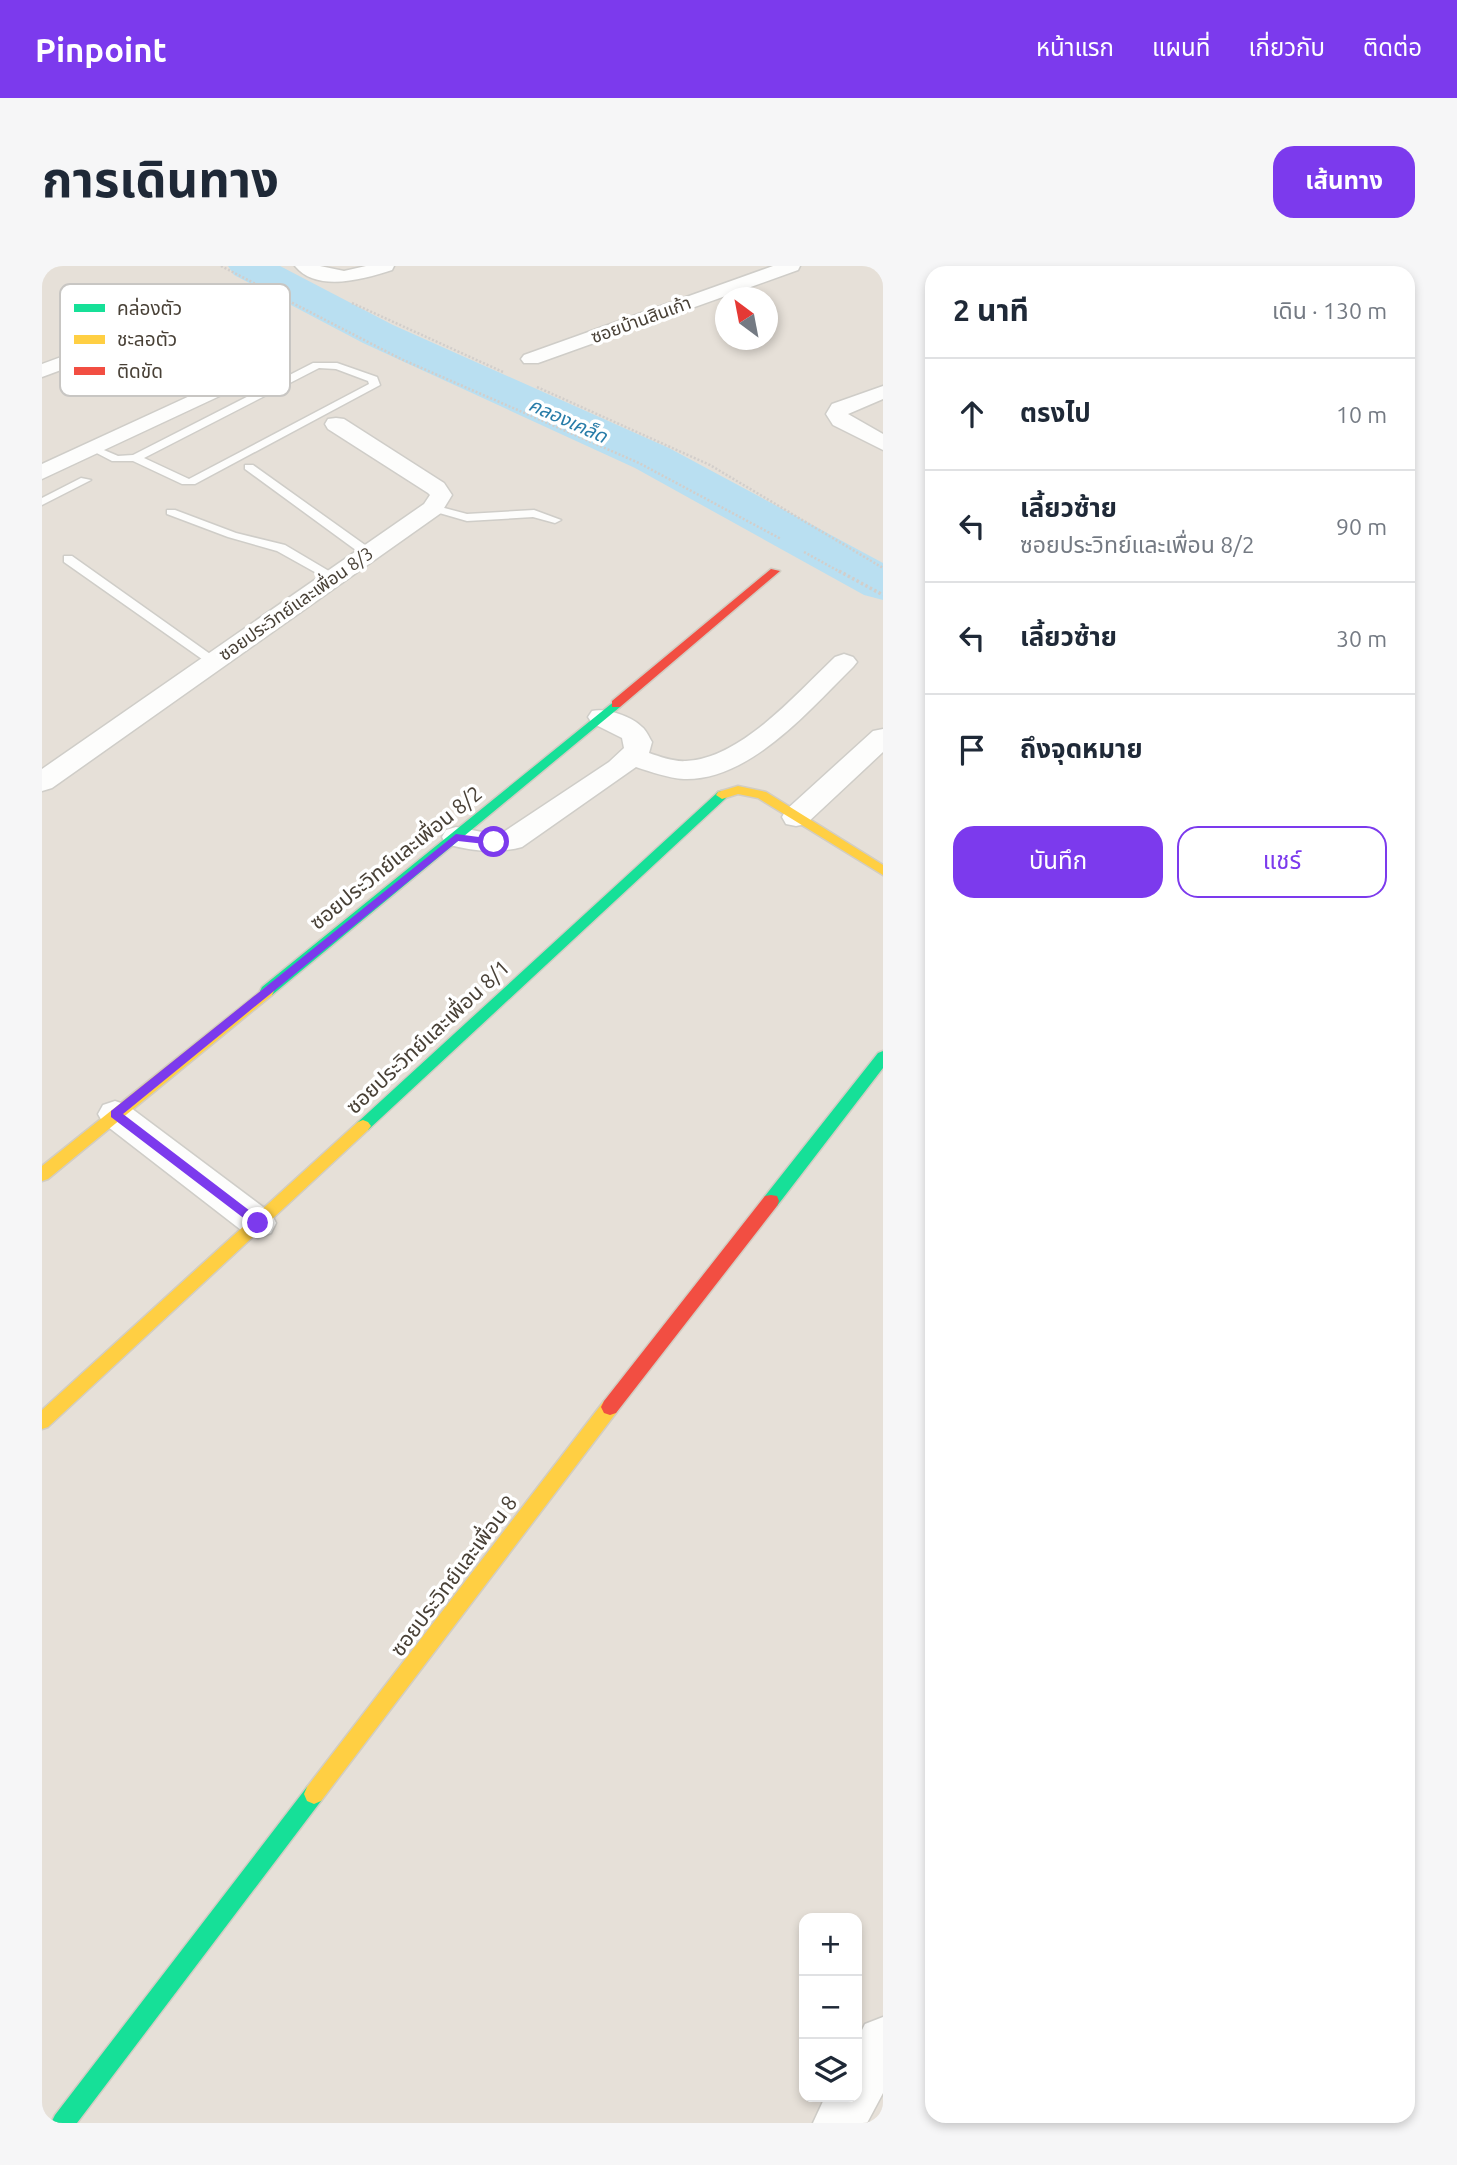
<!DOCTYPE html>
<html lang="th">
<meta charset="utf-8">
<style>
:root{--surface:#fff;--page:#f6f6f7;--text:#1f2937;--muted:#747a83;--line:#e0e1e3;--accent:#7c3aed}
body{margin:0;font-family:Ubuntu,"Noto Sans Thai",sans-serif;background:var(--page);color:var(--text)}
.controls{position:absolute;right:21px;bottom:21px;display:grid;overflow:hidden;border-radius:14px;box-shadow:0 4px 10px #0003}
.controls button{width:63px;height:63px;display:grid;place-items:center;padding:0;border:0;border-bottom:2px solid var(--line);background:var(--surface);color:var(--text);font:35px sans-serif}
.compass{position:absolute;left:673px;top:21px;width:63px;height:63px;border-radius:50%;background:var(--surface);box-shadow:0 4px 10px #0003;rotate:328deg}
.stop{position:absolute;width:21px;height:21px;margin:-16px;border:5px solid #7c3aed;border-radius:50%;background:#fff}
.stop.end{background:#7c3aed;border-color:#fff;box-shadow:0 2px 7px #0008}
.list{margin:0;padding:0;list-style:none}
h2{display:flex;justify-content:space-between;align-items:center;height:91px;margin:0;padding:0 28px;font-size:30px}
h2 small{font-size:23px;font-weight:400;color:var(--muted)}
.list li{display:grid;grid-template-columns:46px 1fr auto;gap:21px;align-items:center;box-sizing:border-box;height:112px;padding:0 28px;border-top:2px solid var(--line)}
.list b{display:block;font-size:26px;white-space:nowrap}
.list p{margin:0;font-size:23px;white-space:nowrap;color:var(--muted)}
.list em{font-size:23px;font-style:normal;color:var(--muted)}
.actions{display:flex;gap:14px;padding:21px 28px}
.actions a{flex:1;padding:16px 0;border:2px solid var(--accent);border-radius:21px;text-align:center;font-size:24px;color:var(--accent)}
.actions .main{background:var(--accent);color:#fff}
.icon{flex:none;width:38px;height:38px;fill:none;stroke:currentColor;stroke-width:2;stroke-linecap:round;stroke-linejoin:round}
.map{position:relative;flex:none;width:841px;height:1857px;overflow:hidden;border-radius:21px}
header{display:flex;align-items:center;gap:42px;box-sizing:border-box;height:98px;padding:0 35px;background:var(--accent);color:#fff}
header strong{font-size:33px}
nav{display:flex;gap:38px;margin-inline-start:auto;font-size:24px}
.intro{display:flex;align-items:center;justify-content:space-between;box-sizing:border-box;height:168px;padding:0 42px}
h1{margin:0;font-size:49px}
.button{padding:18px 32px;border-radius:21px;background:var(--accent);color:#fff;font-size:24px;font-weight:700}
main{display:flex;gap:42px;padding:0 42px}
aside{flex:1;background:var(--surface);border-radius:21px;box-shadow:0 4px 10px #0003}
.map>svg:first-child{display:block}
</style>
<header>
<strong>Pinpoint</strong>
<nav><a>หน้าแรก</a><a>แผนที่</a><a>เกี่ยวกับ</a><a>ติดต่อ</a></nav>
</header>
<div class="intro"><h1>การเดินทาง</h1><a class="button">เส้นทาง</a></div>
<main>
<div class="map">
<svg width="841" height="1857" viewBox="0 0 841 1857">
<rect width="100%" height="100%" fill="#f1efeb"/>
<!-- residential -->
<path fill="#e6e0d8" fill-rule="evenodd" d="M0 0H841V1857H0ZM684 32H726V74H684ZM762 1652H815V1831H762Z"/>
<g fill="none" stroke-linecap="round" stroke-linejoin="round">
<!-- river -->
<path fill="#b9dff1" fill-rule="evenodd" d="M186 0H238L351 59 627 182 841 297V334L822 329 593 202 321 77 192 9Z"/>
<defs>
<path id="lane" d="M271 97H295L335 111 338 119 153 218H140L91 195H70L45 182 50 179 76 190 91 189ZM277 102 294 103 326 115 327 118 147 213 102 192Z
M203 199H211L330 284V290H322L203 203Z
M39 212 49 214 0 239V232Z
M391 239 425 248 492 244 519 254 513 257 491 251 425 255 387 244 385 242Z
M125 244H133L194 267 243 279 297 311 287 314 235 285 186 271 125 248Z
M22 290H30L178 395 172 399 167 398 22 296Z"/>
<path id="street" d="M253 0H278L302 5 324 0H352L350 4C322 13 275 27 253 0Z
M731 0H758L756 4 496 97H482L479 93 482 89Z
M120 54 127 56 130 60 127 64 0 111V98Z
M224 95 231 97 234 101 231 105 0 213V198Z
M841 120V133L806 148 841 168V184L791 159 784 148 790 138Z
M294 152 302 153 402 217 410 229 399 247 10 522 0 525V503L382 238 388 229 386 227 286 163 283 158 286 153Z
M802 388 811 391 815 396 811 401C768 443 708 515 642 513 626 512 609 506 594 501L480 581C454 588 429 585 404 578L400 571 404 564 414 561 440 566 463 565 567 496 582 482 580 472 550 457 546 451 550 445C564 442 589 450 600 461 604 464 607 471 610 476L607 487C619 491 632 496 644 495 699 493 756 426 793 391Z
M841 463V486L764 558 754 560 744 558 740 551 744 544 831 465Z
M73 835 85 839 229 947 234 957 229 967 216 972 203 967 61 857 56 848 61 839Z
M841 1751V1827L825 1857H771L783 1831H815V1774L823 1758Z"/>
<path id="fast" d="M574 434 578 435V441L230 729H220L218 725 220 721Z
M680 525 686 529 684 532 326 864H316L313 860 316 856 676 526Z
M841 785V802L735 940H723L721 935 723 930 836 787Z
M272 1518 279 1521 282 1528 279 1535 35 1857H9L13 1849 265 1521Z"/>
<path id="slow" d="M696 520 724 526 841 599V609L716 532 696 528 680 533 674 529 676 526Z
M225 720 232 725 230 729 6 913 0 915V900Z
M321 854 326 856 329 860 326 864 6 1161 0 1163V1144L316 856Z
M568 1133 574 1135 577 1141 574 1147 279 1535 272 1538 265 1535 262 1528 265 1521 562 1135Z"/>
<path id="jam" d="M729 303 738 305 578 441H570V435Z
M729 929 735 930 737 935 735 940 574 1147 568 1149 562 1147 559 1141 562 1135 723 930Z"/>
</defs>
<!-- lane casing -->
<use href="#lane" stroke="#cfcdc8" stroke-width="3"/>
<!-- street casing -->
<use href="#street" stroke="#cfcdc8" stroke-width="3"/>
<!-- fast casing -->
<use href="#fast" stroke="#d2cdc3" stroke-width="3"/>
<!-- slow casing -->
<use href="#slow" stroke="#d2cdc3" stroke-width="3"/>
<!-- jam casing -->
<use href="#jam" stroke="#d2cdc3" stroke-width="3"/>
<!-- path-far1 -->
<path stroke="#d2cecb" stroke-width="2.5" stroke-dasharray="2 2" stroke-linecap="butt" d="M179 0 359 93 597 197 739 273
M310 37 461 106
M495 121 668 199 841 302
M762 286 800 307"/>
<!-- path -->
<path stroke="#d2cecb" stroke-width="3.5" stroke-dasharray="2.5 2.5" stroke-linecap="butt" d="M797 305 841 329"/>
<!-- lane -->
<use href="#lane" fill="#fdfdfc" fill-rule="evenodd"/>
<!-- street -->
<use href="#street" fill="#fdfdfc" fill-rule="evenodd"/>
<!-- fast -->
<use href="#fast" fill="#16e098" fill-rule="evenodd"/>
<!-- slow -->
<use href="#slow" fill="#ffcf43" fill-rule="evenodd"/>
<!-- jam -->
<use href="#jam" fill="#f24e42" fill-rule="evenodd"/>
</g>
<!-- route -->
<path fill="#7c3aed" d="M414 568 452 573 457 576 452 579 416 575 81 848 220 954V960H212L69 851V845Z"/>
<g text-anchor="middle" stroke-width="7" stroke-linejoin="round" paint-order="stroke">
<!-- far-street labels -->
<g font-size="18" fill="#484036" stroke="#fff">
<text transform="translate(599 54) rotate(-20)" y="6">ซอยบ้านสินเก้า</text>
<text transform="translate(254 338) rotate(-35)" y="6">ซอยประวิทย์และเพื่อน 8/3</text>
</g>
<!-- far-water labels -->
<g font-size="19" font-style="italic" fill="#287ca8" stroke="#fff">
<text transform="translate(526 154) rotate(24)" y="7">คลองเคล็ด</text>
</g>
<!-- street labels -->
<g font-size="21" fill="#484036" stroke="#fff">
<text transform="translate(354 592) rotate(-39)" y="7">ซอยประวิทย์และเพื่อน 8/2</text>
<text transform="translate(386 771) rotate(-43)" y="7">ซอยประวิทย์และเพื่อน 8/1</text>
<text transform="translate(412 1310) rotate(-53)" y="7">ซอยประวิทย์และเพื่อน 8</text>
</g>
</g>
<!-- legend -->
<rect x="18" y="18" width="230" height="112" rx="10" fill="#fff" stroke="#c8c6c3" stroke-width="2"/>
<rect x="32" y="38" width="31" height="8" fill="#16e098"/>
<rect x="32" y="69" width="31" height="9" fill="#ffcf43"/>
<rect x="32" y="101" width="31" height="8" fill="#f24e42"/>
<g font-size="19" fill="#484036">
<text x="75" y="49">คล่องตัว</text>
<text x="75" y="80">ชะลอตัว</text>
<text x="75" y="112">ติดขัด</text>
</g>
</svg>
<div class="controls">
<button>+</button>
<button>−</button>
<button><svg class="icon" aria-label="layers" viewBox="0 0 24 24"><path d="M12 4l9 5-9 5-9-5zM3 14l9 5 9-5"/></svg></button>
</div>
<svg class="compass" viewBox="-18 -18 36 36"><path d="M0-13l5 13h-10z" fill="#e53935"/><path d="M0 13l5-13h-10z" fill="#747a83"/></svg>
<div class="stop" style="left:452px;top:576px"></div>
<div class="stop end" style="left:216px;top:957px"></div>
</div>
<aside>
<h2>2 นาที<small>เดิน · 130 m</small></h2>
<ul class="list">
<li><svg class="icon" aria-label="ahead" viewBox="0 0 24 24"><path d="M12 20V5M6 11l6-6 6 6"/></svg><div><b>ตรงไป</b></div><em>10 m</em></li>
<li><svg class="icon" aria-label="left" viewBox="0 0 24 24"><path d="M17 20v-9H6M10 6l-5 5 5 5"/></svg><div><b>เลี้ยวซ้าย</b><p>ซอยประวิทย์และเพื่อน 8/2</p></div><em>90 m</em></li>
<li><svg class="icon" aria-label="left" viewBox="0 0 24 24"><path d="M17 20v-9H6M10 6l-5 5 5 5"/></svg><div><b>เลี้ยวซ้าย</b></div><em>30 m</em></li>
<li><svg class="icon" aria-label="arrive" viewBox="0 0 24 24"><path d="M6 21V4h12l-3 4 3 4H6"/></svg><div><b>ถึงจุดหมาย</b></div></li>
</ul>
<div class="actions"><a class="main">บันทึก</a><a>แชร์</a></div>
</aside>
</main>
